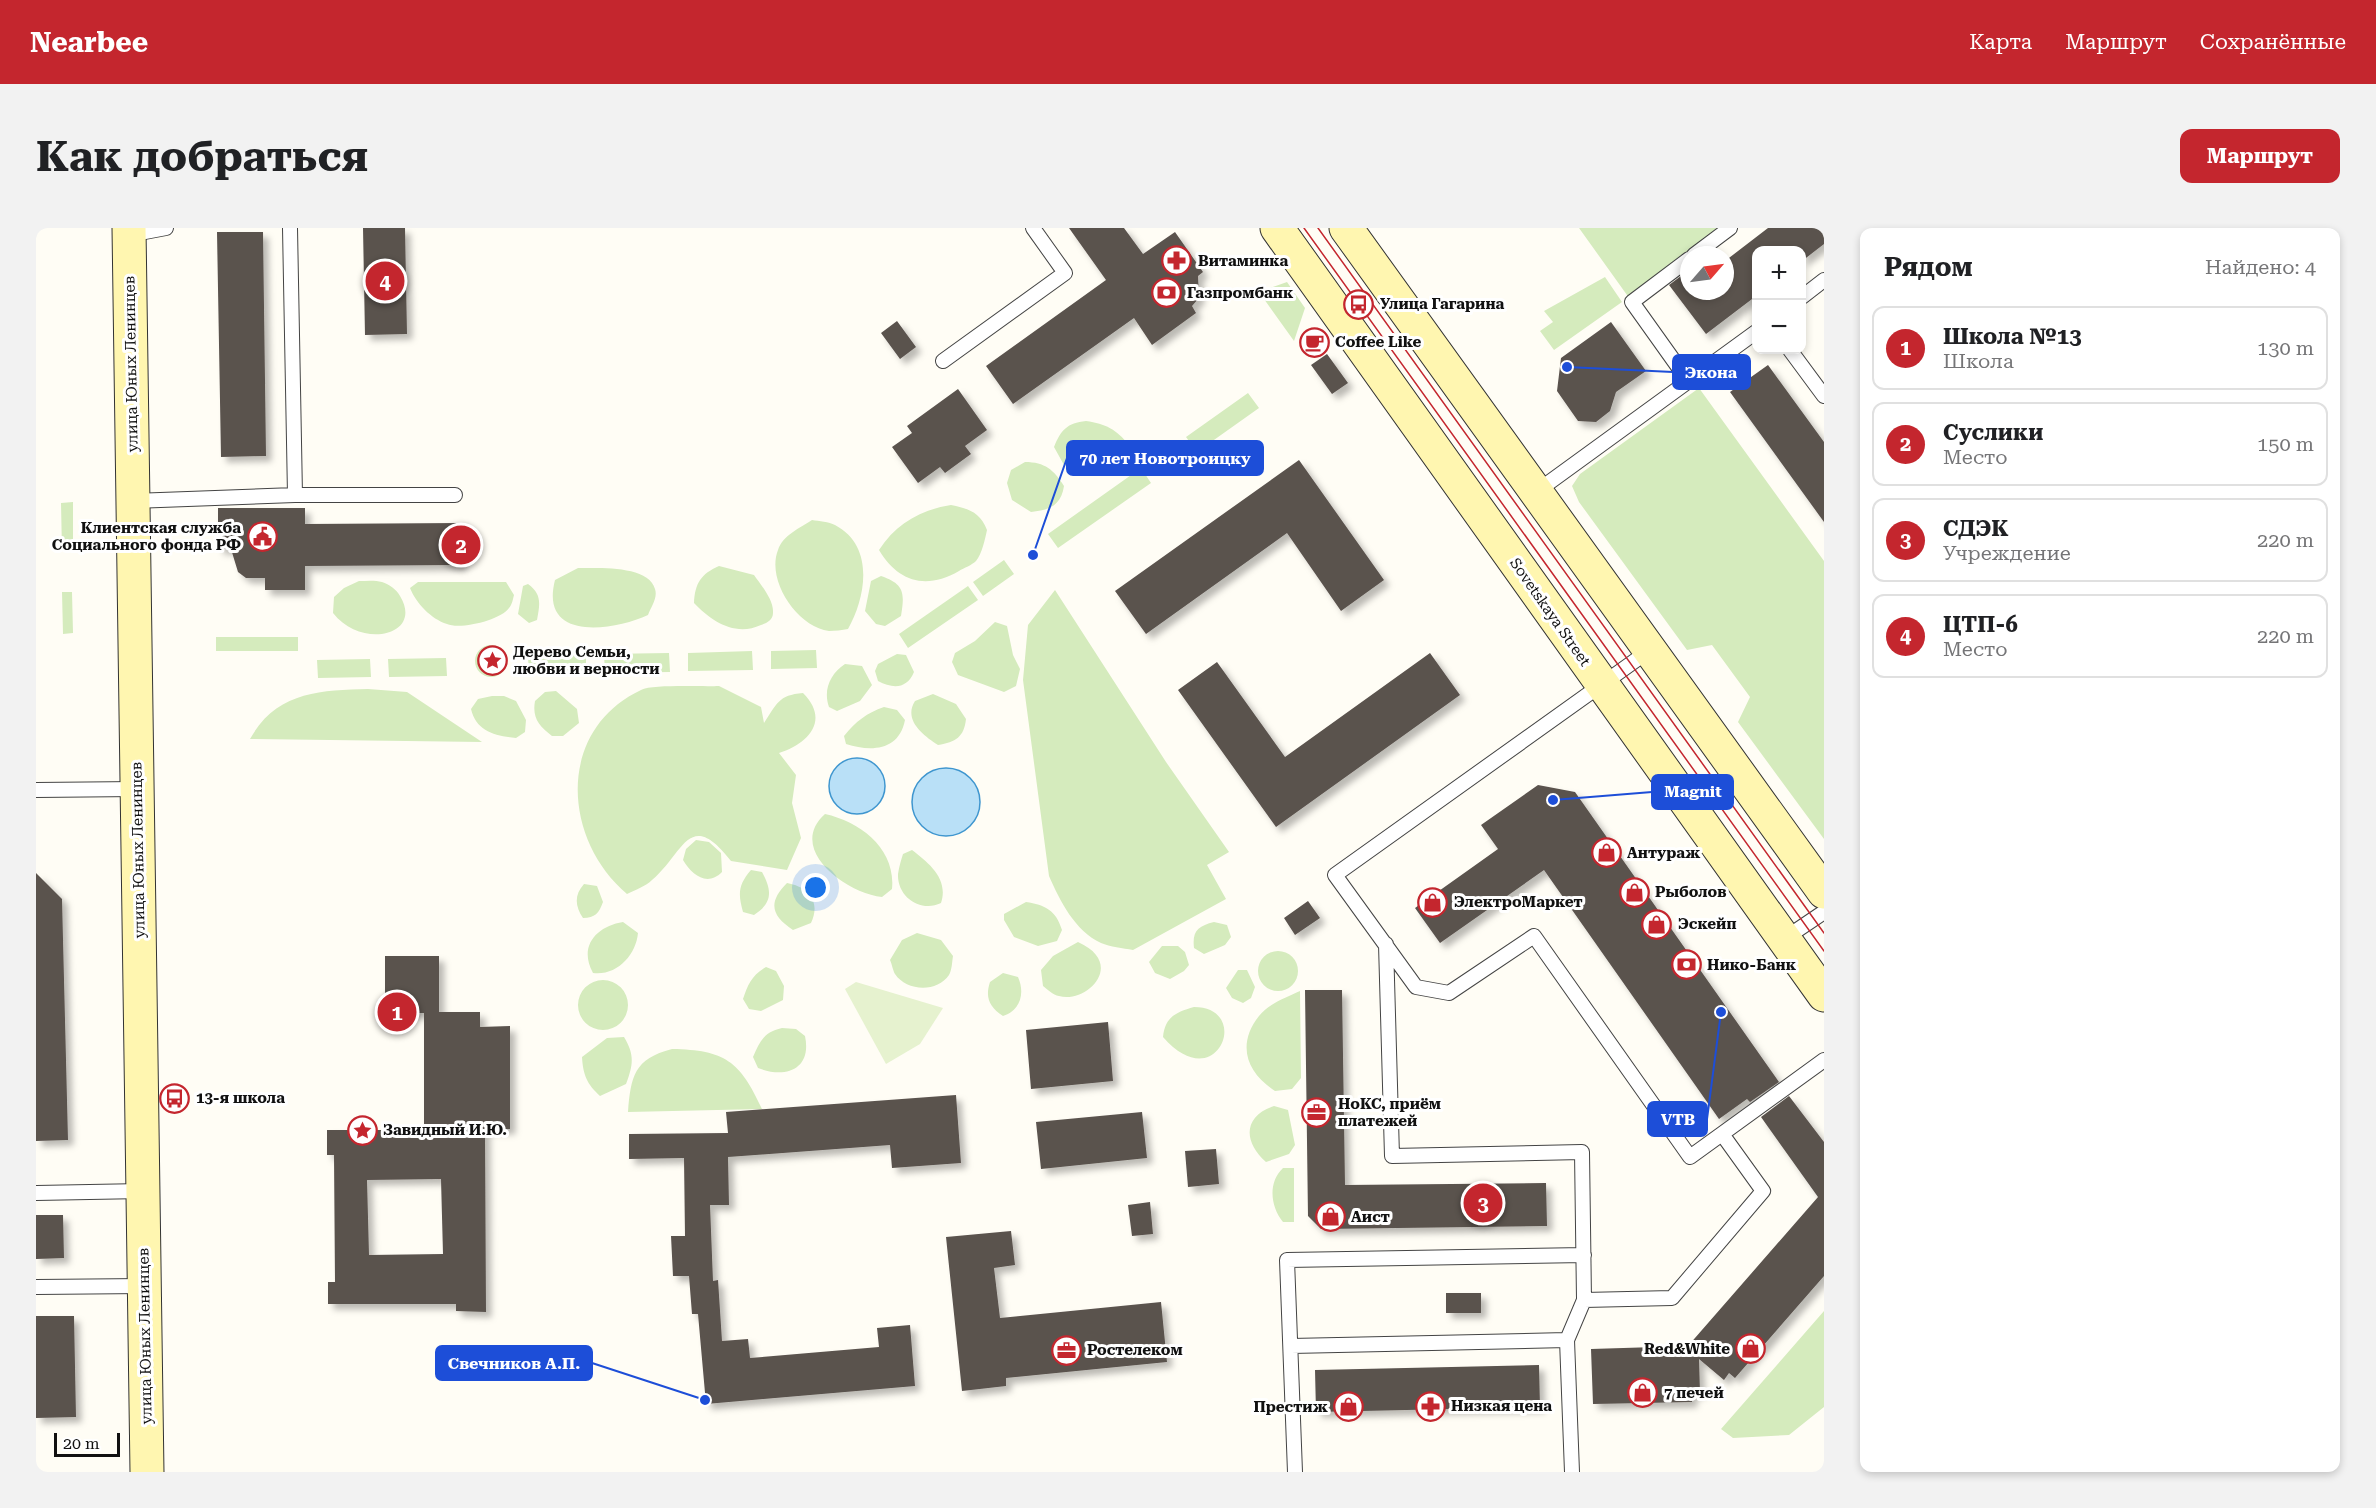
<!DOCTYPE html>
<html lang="ru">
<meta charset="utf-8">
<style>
:root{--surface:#fff;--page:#f2f2f2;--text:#202124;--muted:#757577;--line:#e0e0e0;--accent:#c4262e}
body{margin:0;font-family:"Roboto Serif",serif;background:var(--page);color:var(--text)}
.controls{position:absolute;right:18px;top:18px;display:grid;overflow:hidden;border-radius:12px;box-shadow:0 3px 9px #0003}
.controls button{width:54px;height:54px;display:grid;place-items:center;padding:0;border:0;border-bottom:2px solid var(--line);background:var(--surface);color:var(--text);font:30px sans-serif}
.compass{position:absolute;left:1644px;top:18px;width:54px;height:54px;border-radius:50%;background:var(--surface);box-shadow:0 3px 9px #0003;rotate:62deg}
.scale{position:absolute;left:18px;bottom:15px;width:66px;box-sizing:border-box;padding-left:6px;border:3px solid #111;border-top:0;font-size:16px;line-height:21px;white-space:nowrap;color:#111;-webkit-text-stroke:4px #fff;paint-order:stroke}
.you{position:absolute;left:780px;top:660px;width:21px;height:21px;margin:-15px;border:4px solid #fff;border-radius:50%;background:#1a73e8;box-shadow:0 0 0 9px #1a73e833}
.badge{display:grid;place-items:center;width:39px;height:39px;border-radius:50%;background:var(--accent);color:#fff;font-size:20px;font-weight:700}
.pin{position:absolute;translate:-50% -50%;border:3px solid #fff;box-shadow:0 2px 6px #0006}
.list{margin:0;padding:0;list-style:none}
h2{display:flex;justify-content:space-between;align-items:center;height:78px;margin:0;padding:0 24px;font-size:26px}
h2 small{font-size:20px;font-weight:400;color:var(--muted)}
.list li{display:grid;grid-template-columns:39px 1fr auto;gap:18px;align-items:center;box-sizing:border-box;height:84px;margin:0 12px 12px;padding:0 12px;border:2px solid var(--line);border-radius:12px}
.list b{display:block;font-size:22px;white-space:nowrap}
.list p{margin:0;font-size:20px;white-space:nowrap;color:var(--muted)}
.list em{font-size:20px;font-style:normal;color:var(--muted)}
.map{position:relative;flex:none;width:1788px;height:1244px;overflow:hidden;border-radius:12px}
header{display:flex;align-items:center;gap:36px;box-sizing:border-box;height:84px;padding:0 30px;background:var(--accent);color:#fff}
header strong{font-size:28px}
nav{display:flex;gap:33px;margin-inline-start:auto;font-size:21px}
.intro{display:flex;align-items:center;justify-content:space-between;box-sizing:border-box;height:144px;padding:0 36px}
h1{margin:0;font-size:42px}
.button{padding:15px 27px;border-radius:12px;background:var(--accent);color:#fff;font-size:21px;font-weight:700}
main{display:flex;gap:36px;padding:0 36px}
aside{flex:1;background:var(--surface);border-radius:12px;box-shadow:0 3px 9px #0003}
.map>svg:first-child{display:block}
</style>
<header>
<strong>Nearbee</strong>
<nav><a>Карта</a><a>Маршрут</a><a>Сохранённые</a></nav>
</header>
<div class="intro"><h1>Как добраться</h1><a class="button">Маршрут</a></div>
<main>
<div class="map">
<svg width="1788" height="1244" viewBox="0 0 1788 1244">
<defs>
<filter id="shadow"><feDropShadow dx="5.5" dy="5.5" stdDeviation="3" flood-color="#0004"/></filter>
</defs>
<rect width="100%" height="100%" fill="#fffdf5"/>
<!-- green -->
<path fill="#d5ebbd" d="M1543 0H1694L1596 74Z
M1569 49 1586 74 1518 122 1504 103 1517 94 1508 83Z
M1251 54 1269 80 1258 113 1223 64Z
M1663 160 1788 333V611L1702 494 1714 469 1676 417 1651 422 1543 274 1536 258 1544 246Z
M1212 165 1223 180 1161 224 1150 209Z
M1050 193C1070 196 1080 201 1093 217V229L1063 248 1028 237 1018 219C1025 202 1031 195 1050 193Z
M989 234C1009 234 1018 242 1028 258 1025 278 1013 282 995 284L976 272 971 255 975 242Z
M1105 240 1115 255 1022 320 1012 306Z
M37 274V323H26L25 275Z
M915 277C933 281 944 284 951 302 949 311 946 326 940 333 936 337 928 340 923 343 890 362 862 354 843 322 860 296 884 282 915 277Z
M776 292C783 293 793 294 799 297 839 318 830 369 812 401 806 402 799 403 793 403 761 399 730 352 742 322 747 307 764 300 776 292Z
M968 332 978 346 947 368 937 354Z
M683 338 718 347C725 357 738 372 737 385 737 392 731 395 725 397 699 409 675 393 658 375 659 355 665 346 683 338Z
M542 340C562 340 613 337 619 361 622 370 615 379 612 387 577 403 503 414 519 352Z
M845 348C868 356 869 364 865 388L849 398 840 396 829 383 835 353Z
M323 353C330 353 339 352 346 354 353 356 361 362 364 368 388 407 326 422 297 385L298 369 308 360Z
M382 354H470L478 367C477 371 476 377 473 380 465 392 424 402 411 396 395 391 380 375 374 360Z
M492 356C506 366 504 376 501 392L493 395 482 386 487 358Z
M932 358 942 372 872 420 863 406Z
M1019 362 1130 534 1193 624 1171 637 1190 671 1097 722C1087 720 1074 719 1065 715 1039 703 1024 673 1013 648L987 452 992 397Z
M26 364H36L37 405 27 406Z
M959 394 971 398 977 427 984 441 980 458 968 464 922 447 916 434 919 425 939 413Z
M180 409H262V423H180Z
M439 433a16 16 0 1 1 32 0a16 16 0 1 1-32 0Z
M780 422 781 440 735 441V423Z
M716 423 717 442 652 443V425Z
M633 425 634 444 569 445 568 426Z
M861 426 870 427 878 444C871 461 857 461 842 453L839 443 842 436Z
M550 427V445L493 446 492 428Z
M410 430 411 448 353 449 352 431Z
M334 431 335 449 282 450 281 432Z
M809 436 826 438 836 457 824 473 801 483 793 479C787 462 794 446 809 436Z
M683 458 725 479 728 495C741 476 742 467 767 465 795 493 771 516 743 525L760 547 756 575 765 610 751 642 695 633C653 579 648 625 616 652 610 658 599 662 591 666 526 611 520 502 605 462 617 456 667 459 683 458Z
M332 461 371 464 446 514 214 511C240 464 284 462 332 461Z
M520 463 541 481 543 495 527 508H516C503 498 496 490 499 473L509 464Z
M897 466 920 476 930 491C928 509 920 514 902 517 887 507 867 492 879 473Z
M456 468H468L480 473 490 492 489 504 480 510C459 508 440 503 435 481L442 471Z
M848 479 861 482 869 492C863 523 835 524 810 516L808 508C820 493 831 485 848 479Z
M789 586C825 594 860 621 856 661L846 669C810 665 750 621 789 586Z
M660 612 673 614 685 625 686 644C671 659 656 647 647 632L650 621Z
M876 622C893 635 913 651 905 675 885 685 861 669 862 646 863 639 865 632 867 626Z
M715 642 726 644C736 662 737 675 718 687L707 684C702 666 702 657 715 642Z
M751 655C773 659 785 674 775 695L757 702C736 688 731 675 751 655Z
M548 656 561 658 567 674C563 685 559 690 547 690 539 678 538 667 548 656Z
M990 674C1009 677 1020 682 1026 702L1021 713 1002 718 978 709 968 692V686Z
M587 694 602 705C600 727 581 748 557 745 542 718 561 698 587 694Z
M1178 694 1191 697 1195 709 1189 717 1168 726 1158 720C1156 703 1162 698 1178 694Z
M881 705 905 712 917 728C916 734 916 742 913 747 901 765 870 763 859 746 857 743 856 736 854 732L866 712Z
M1042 714C1091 736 1050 776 1023 768 1017 767 1011 761 1007 758L1005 742 1017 728Z
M1126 718H1142L1149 724 1153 737 1148 743 1134 751 1119 745 1113 734Z
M1222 743a20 20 0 1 1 40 0a20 20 0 1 1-40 0Z
M730 739 740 743 748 758 747 772 725 783 713 781 707 771C712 756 716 747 730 739Z
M1202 742H1211L1219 759 1215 770 1207 775 1196 770 1190 760Z
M967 745 982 749C989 765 985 782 967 788 953 779 949 769 954 754Z
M542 777a25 25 0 1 1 50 0a25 25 0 1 1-50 0Z
M1264 763 1265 850 1256 861 1239 863C1211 845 1200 817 1223 788 1232 776 1251 769 1264 763Z
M1158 779C1217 779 1181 871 1127 809 1129 789 1140 784 1158 779Z
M746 800 760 801 769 808C776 841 750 851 722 840L717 829C724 813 728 804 746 800Z
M588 809C599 827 597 837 590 856L564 868C551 856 547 847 546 829L571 810Z
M636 821C689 822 704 833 726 881L592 884C595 848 598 831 636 821Z
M1238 878 1252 882 1259 917 1253 926 1230 934C1207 914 1207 888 1238 878Z
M1247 940H1258V994H1247C1234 978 1232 954 1247 940Z
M1788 1083V1179L1753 1207 1697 1210 1685 1201Z"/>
<!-- pitch -->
<path fill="#e6f2cf" d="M820 754 907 780 884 816 850 836 809 761Z"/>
<!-- water -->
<path fill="#b9e0f7" stroke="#3f96cf" stroke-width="1.5" d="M793 558a28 28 0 1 1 56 0a28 28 0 1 1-56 0Z
M876 574a34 34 0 1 1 68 0a34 34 0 1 1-68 0Z"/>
<!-- building -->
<path fill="#5a524d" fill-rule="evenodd" filter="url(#shadow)" d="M327 0H369L371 106 329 107Z
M1033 0H1088L1107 26 1139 4 1167 44 1162 48 1163 70 1156 78 1160 85 1116 117 1098 90 977 176 950 138 1070 52Z
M1732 0H1788V16L1766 33V22H1720V68L1670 106 1633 57 1653 42V63H1689V33Z
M181 4H227L230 228 185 229Z
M861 93 880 119 864 131 845 105Z
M1575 94 1610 143 1580 164 1574 183 1560 194 1542 193 1521 163 1525 130Z
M1291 126 1312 155 1296 166 1275 137Z
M1732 137 1788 214V294L1694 164Z
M922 161 951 202 929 218 935 226 909 245 904 239 882 255 856 219 876 205 871 198Z
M1263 232 1348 352 1305 383 1251 305 1110 406 1079 363Z
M182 280H269V296L425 295V337L269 338V362H229V350H210L202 344 195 321H182Z
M1394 425 1424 467 1240 599 1142 462 1181 434 1249 529Z
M1502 557 1539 564 1743 854 1714 874 1711 871 1683 891 1508 642 1404 715 1379 680 1462 621 1445 597Z
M0 645 26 671 32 912 0 913Z
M1272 673 1284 690 1259 707 1248 690Z
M349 728H403V784H444V799L474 798V901H449L450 1084 420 1083V1076H292V1054H299L298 927H291V902H388V785H349ZM405 951 407 1026 333 1027 331 952Z
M1269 762H1306L1309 957 1510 955 1511 998 1285 1001 1272 988Z
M1072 794 1077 853 995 861 990 802Z
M920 867 925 935 856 940 854 917 692 929 693 977H674L677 1053 682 1052 686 1113 712 1111 714 1130 843 1119 841 1100 874 1097 879 1158 670 1176 662 1086H656L653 1048H637L635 1008H649L648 930 593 931V906L692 905 690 884Z
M1753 868 1788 914V1048L1699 1150 1693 1145 1688 1152 1663 1131 1664 1165H1656V1174L1557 1176 1555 1121 1652 1118 1782 969 1725 889Z
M1106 884 1111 930 1005 941 1000 894Z
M1180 921 1183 956 1152 959 1149 923Z
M1114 974 1117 1006 1096 1008 1092 977Z
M0 987H27L28 1030 0 1031Z
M975 1003 979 1037 958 1040 964 1090 1125 1074 1131 1134 970 1150V1158L926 1163 910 1009Z
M1410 1065H1445V1085H1410Z
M0 1088H38L40 1189 0 1190Z
M1503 1137 1504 1179 1280 1184 1279 1142Z"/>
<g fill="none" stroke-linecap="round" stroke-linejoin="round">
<defs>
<path id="lane" d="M254 0 259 267
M93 7 130 0
M1658 27 1694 0
M1766 69 1788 52
M1754 122 1788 168
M907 133 1029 45 997 0
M1653 154 1596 74 1653 31
M1500 264 1720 104
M97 273 259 267H419
M1614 422 1299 647 1380 759 1413 765 1498 708 1654 929 1788 832
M0 562 101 561
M1748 711 1788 684
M1350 716 1356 928 1546 924 1548 1072 1531 1112 1536 1244
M0 965 107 963
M0 1059 108 1058
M1548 1072 1636 1070 1727 963 1686 906
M1255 1118 1531 1112
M1259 1244 1251 1032 1548 1027"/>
<path id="secondary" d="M93 0 111 1244
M1241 0 1788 767
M1310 0 1788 664"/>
</defs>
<!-- lane casing -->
<use href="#lane" stroke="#444" stroke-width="16"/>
<!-- secondary casing -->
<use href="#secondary" stroke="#333" stroke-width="35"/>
<!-- lane -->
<use href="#lane" stroke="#fff" stroke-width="14"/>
<!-- secondary -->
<use href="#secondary" stroke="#fff6b0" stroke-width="33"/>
<!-- tram -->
<path stroke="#c4262e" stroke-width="1.5" d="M1268 0 1788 723
M1282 0 1788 705"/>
</g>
<!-- icons -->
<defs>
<symbol id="pharmacy-ring" viewBox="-11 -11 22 22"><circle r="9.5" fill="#fff" stroke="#c4262e" stroke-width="1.5"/><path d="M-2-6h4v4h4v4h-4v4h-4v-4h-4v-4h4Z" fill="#c4262e"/></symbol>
<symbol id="bank-ring" viewBox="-11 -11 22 22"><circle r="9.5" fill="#fff" stroke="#c4262e" stroke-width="1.5"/><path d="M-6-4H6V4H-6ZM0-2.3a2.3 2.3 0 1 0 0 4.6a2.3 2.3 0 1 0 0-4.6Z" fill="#c4262e"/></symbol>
<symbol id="bus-ring" viewBox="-11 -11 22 22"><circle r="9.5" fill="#fff" stroke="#c4262e" stroke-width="1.5"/><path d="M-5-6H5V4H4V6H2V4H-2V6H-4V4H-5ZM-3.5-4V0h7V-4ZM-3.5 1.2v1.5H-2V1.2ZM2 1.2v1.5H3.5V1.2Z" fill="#c4262e"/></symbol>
<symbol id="cafe-ring" viewBox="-11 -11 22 22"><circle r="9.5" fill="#fff" stroke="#c4262e" stroke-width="1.5"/><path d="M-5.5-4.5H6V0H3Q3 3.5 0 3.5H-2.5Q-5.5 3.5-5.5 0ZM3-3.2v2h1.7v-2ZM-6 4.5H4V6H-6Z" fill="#c4262e"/></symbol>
<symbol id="civic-ring" viewBox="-11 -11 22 22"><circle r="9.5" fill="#fff" stroke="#c4262e" stroke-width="1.5"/><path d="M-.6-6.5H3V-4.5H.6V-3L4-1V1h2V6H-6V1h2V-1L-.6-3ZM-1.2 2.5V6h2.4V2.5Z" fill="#c4262e"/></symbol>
<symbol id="sight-ring" viewBox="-11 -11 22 22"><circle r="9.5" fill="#fff" stroke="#c4262e" stroke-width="1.5"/><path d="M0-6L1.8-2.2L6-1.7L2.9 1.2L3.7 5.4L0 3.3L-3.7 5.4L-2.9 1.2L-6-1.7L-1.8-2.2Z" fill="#c4262e"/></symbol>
<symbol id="shop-ring" viewBox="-11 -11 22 22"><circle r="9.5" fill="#fff" stroke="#c4262e" stroke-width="1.5"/><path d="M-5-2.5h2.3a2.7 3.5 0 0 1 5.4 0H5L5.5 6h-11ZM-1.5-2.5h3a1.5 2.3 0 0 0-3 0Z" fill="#c4262e"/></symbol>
<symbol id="office-ring" viewBox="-11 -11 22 22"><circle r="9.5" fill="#fff" stroke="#c4262e" stroke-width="1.5"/><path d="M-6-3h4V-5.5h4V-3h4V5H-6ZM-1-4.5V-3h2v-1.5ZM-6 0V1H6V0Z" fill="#c4262e"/></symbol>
</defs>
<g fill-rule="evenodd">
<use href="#pharmacy-ring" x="1124" y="16" width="33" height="33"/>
<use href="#bank-ring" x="1114" y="48" width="33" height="33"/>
<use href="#bus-ring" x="1306" y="60" width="33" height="33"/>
<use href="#cafe-ring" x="1262" y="98" width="33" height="33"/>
<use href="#civic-ring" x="210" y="292" width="33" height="33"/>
<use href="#sight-ring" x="440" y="416" width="33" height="33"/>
<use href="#shop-ring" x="1554" y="608" width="33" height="33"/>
<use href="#shop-ring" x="1582" y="648" width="33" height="33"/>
<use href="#shop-ring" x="1380" y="658" width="33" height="33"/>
<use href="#shop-ring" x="1604" y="680" width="33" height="33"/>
<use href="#bank-ring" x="1634" y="720" width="33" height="33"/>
<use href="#bus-ring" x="122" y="854" width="33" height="33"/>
<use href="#office-ring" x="1264" y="868" width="33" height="33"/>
<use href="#sight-ring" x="310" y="886" width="33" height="33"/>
<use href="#shop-ring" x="1278" y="972" width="33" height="33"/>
<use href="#shop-ring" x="1698" y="1104" width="33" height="33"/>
<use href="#office-ring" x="1014" y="1106" width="33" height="33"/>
<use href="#shop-ring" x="1590" y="1148" width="33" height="33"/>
<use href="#pharmacy-ring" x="1378" y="1162" width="33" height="33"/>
<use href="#shop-ring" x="1296" y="1162" width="33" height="33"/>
</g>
<g text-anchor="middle" stroke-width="6" stroke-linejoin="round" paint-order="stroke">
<!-- poi labels -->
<g font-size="15" font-weight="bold" fill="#111" stroke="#fff" text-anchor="start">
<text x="1162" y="38">Витаминка</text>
<text x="1151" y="70">Газпромбанк</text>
<text x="1344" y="81">Улица Гагарина</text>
<text x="1299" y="119">Coffee Like</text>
<text x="205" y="305" text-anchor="end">Клиентская служба<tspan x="205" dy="17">Социального фонда РФ</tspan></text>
<text x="477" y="429">Дерево Семьи,<tspan x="477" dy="17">любви и верности</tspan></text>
<text x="1591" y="630">Антураж</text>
<text x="1619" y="669">Рыболов</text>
<text x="1418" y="679">ЭлектроМаркет</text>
<text x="1642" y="701">Эскейп</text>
<text x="1671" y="742">Нико-Банк</text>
<text x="160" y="875">13-я школа</text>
<text x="1302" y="881">НоКС, приём<tspan x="1302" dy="17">платежей</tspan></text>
<text x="347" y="907">Завидный И.Ю.</text>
<text x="1315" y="994">Аист</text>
<text x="1694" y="1126" text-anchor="end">Red&amp;White</text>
<text x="1051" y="1127">Ростелеком</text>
<text x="1628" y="1170">7 печей</text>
<text x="1415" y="1183">Низкая цена</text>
<text x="1292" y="1184" text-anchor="end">Престиж</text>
</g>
<!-- street labels -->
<g font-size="15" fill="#111" stroke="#fff">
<text transform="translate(95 136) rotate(-91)" y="5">улица Юных Ленинцев</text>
<text transform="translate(1514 384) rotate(55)" y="5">Sovetskaya Street</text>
<text transform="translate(102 622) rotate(-91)" y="5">улица Юных Ленинцев</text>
<text transform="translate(109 1108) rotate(-91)" y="5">улица Юных Ленинцев</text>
</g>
</g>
<!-- callouts -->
<path fill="none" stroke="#1d4ed8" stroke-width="2" d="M1531 139L1637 144M997 327L1031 230M1517 572L1616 564M1685 784L1671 891M669 1172L556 1135"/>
<g fill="#1d4ed8" stroke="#fff" stroke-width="2">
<circle cx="1531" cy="139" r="6"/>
<circle cx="997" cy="327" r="6"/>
<circle cx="1517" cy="572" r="6"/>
<circle cx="1685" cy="784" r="6"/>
<circle cx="669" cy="1172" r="6"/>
</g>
<g fill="#1d4ed8" stroke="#1d4ed8" stroke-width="2">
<rect x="1637" y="127" width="77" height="34" rx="6"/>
<rect x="1031" y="213" width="196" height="34" rx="6"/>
<rect x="1616" y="547" width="81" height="34" rx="6"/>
<rect x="1612" y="874" width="59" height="34" rx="6"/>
<rect x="400" y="1118" width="156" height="34" rx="6"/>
</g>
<g font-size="16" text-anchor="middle" font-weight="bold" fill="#fff">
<text x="1675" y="150">Экона</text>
<text x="1129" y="236">70 лет Новотроицку</text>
<text x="1657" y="569">Magnit</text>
<text x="1642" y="897">VTB</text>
<text x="478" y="1141">Свечников А.П.</text>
</g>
</svg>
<div class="controls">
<button>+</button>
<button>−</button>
</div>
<svg class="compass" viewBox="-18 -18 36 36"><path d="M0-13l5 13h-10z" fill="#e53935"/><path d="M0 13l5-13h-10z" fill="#757577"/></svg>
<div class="scale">20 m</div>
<div class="you"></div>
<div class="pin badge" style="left:361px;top:784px">1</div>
<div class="pin badge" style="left:425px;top:317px">2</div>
<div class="pin badge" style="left:1447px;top:975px">3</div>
<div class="pin badge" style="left:349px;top:53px">4</div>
</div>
<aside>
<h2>Рядом<small>Найдено: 4</small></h2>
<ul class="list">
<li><span class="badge">1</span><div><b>Школа №13</b><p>Школа</p></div><em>130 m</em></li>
<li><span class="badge">2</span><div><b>Суслики</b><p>Место</p></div><em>150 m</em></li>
<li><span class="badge">3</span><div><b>СДЭК</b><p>Учреждение</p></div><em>220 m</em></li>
<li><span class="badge">4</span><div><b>ЦТП-6</b><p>Место</p></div><em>220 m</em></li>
</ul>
</aside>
</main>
